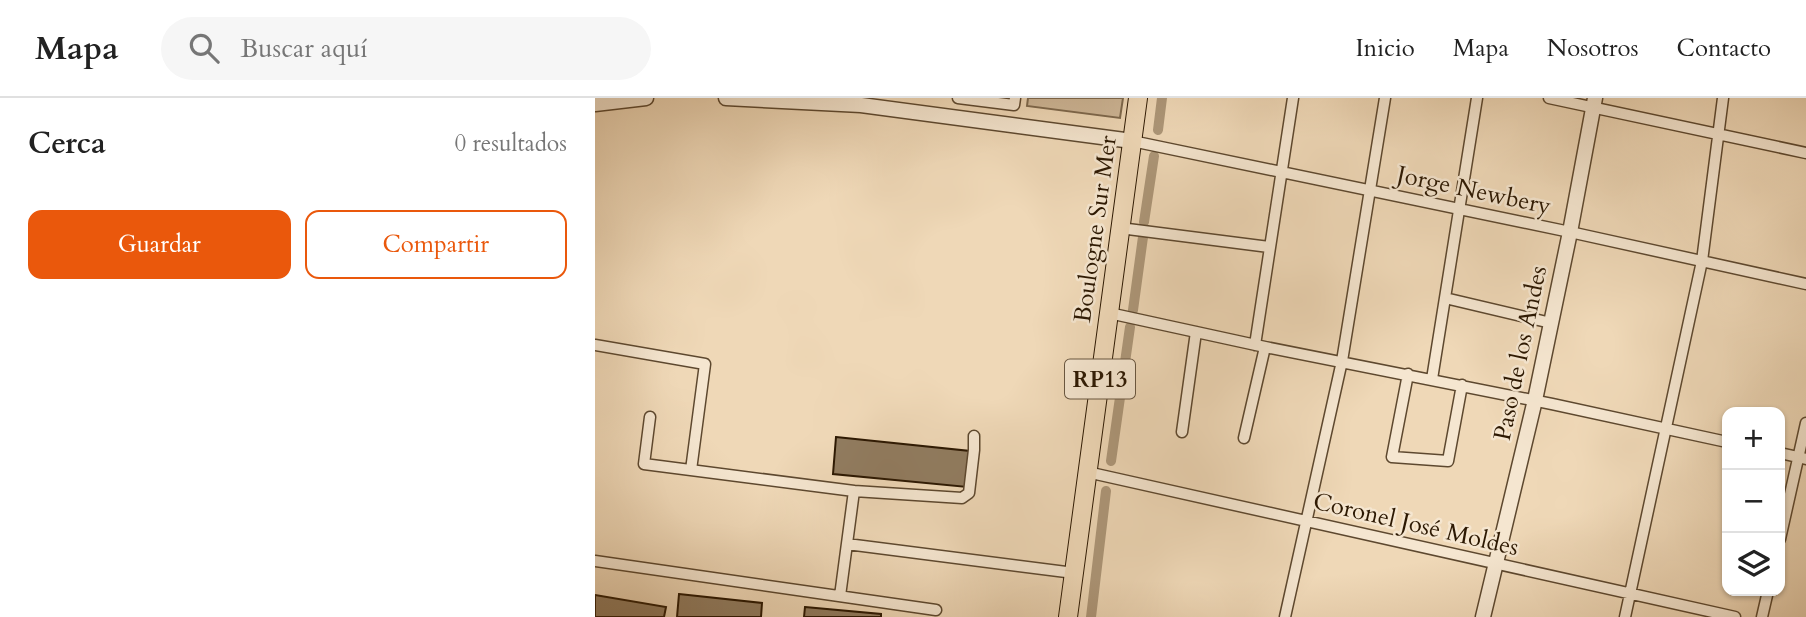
<!DOCTYPE html>
<html lang="es">
<meta charset="utf-8">
<style>
:root{--surface:#fff;--page:#f6f6f6;--text:#222;--muted:#767676;--line:#e0e0e0;--accent:#ea580c}
body{margin:0;font-family:Cardo,serif;background:var(--page);color:var(--text)}
.controls{position:absolute;right:21px;bottom:21px;display:grid;overflow:hidden;border-radius:14px;box-shadow:0 2px 5px #0004}
.controls button{width:63px;height:63px;display:grid;place-items:center;padding:0;border:0;border-bottom:2px solid var(--line);background:var(--surface);color:var(--text);font:35px sans-serif}
.list{margin:0;padding:0;list-style:none}
h2{display:flex;justify-content:space-between;align-items:center;height:91px;margin:0;padding:0 28px;font-size:30px}
h2 small{font-size:23px;font-weight:400;color:var(--muted)}
.actions{display:flex;gap:14px;padding:21px 28px}
.actions a{flex:1;padding:16px 0;border:2px solid var(--accent);border-radius:14px;text-align:center;font-size:24px;color:var(--accent)}
.actions .main{background:var(--accent);color:#fff}
.icon{flex:none;width:38px;height:38px;fill:none;stroke:currentColor;stroke-width:2;stroke-linecap:round;stroke-linejoin:round}
.map{position:relative;flex:none;width:1211px;height:519px;overflow:hidden}
header{display:flex;align-items:center;gap:42px;box-sizing:border-box;height:98px;padding:0 35px;background:var(--surface);border-bottom:2px solid var(--line)}
header strong{font-size:33px}
nav{display:flex;gap:38px;margin-inline-start:auto;font-size:24px}
.search{width:490px;height:63px;background:var(--page);display:flex;align-items:center;gap:18px;box-sizing:border-box;padding:0 24px;border-radius:38px;color:var(--muted);font-size:26px}
main{display:flex}
aside{flex:1;background:var(--surface)}
.map>svg:first-child{display:block}
</style>
<header>
<strong>Mapa</strong>
<div class="search"><svg class="icon" aria-label="search" viewBox="0 0 24 24"><circle cx="10" cy="10" r="6"/><path d="M15 15l6 6"/></svg>Buscar aquí</div>
<nav><a>Inicio</a><a>Mapa</a><a>Nosotros</a><a>Contacto</a></nav>
</header>
<main>
<aside>
<h2>Cerca<small>0 resultados</small></h2>
<ul class="list">
</ul>
<div class="actions"><a class="main">Guardar</a><a>Compartir</a></div>
</aside>
<div class="map">
<svg width="1211" height="519" viewBox="0 0 1211 519">
<rect width="100%" height="100%" fill="#efd8b7"/>
<filter id="stains"><feTurbulence type="fractalNoise" baseFrequency=".00286" numOctaves="4"/><feColorMatrix values="0 0 0 0 .2 0 0 0 0 .09 0 0 0 0 .02 0 0 0 .5 -.17"/></filter>
<radialGradient id="worn" r=".72"><stop offset=".6" stop-color="#630" stop-opacity="0"/><stop offset="1" stop-color="#630" stop-opacity=".3"/></radialGradient>
<!-- green -->
<path fill="#ceb798" stroke="#7d684d" stroke-width="2" d="M433 0H528L525 20 432 8Z"/>
<g fill="none" stroke-linecap="round" stroke-linejoin="round">
<!-- canal -->
<path stroke="#ad9779" stroke-width="10" d="M563 32 567 0
M549 124 559 58
M538 212 548 139
M516 363 535 229
M496 519 511 393"/>
</g>
<!-- building -->
<path fill="#917c60" stroke="#2c1802" stroke-width="2" d="M241 339 375 353 372 389 238 376Z
M84 496 167 505 166 519H82Z
M0 497 71 509 69 519H0Z
M210 509 286 516V519H209Z"/>
<g fill="none" stroke-linecap="round" stroke-linejoin="round">
<defs>
<path id="minor" d="M363 0 419 7 420 0
M954 0 1211 55
M537 43 975 134 1211 186
M525 130 674 149
M850 200 956 225
M514 215 670 249 957 306 1132 344
M0 247 110 266 96 372
M660 247 698 0
M813 276 797 359 853 363 867 287
M837 281 882 0
M55 319 49 366 259 393 367 400 374 395 379 352V338
M587 334 601 234
M649 340 670 249
M1185 355 1211 361
M492 374 1140 519
M1185 441 1211 325
M252 446 479 475
M0 463 341 512
M245 498 259 393
M690 519 747 263 790 0
M1030 519 1107 163 1128 0
M1167 519 1173 493"/>
<path id="tertiary" d="M131 0 266 7 537 43
M0 6 51 0
M888 519 940 302 975 134 1000 0"/>
<path id="primary" d="M473 519 543 0"/>
</defs>
<!-- minor casing -->
<use href="#minor" stroke="#5d482f" stroke-width="13"/>
<!-- tertiary casing -->
<use href="#tertiary" stroke="#5d482f" stroke-width="17"/>
<!-- primary casing -->
<use href="#primary" stroke="#2c1802" stroke-width="20"/>
<!-- minor -->
<use href="#minor" stroke="#f5e6d0" stroke-width="10"/>
<!-- tertiary -->
<use href="#tertiary" stroke="#f5e6d0" stroke-width="14"/>
<!-- primary -->
<use href="#primary" stroke="#efd8b7" stroke-width="18"/>
</g>
<g text-anchor="middle" stroke-width="5" stroke-linejoin="round" paint-order="stroke">
<!-- shield labels -->
<rect fill="#f5e6d0" stroke="#685640" stroke-width="2" x="470" y="261.5" width="70" height="39" rx="5"/>
<g font-size="23" font-weight="bold" fill="#2c1802">
<text x="505" y="289">RP13</text>
</g>
<!-- street labels -->
<g font-size="24" fill="#2c1802" stroke="#f5e6d0">
<text transform="translate(879 92) rotate(12)" y="8">Jorge Newbery</text>
<text transform="translate(500 131) rotate(-82)" y="8">Boulogne Sur Mer</text>
<text transform="translate(925 255) rotate(-78)" y="8">Paso de los Andes</text>
<text transform="translate(821 426) rotate(13)" y="8">Coronel José Moldes</text>
</g>
</g>
<rect width="100%" height="100%" filter="url(#stains)"/>
<rect width="100%" height="100%" fill="url(#worn)"/>
</svg>
<div class="controls">
<button>+</button>
<button>−</button>
<button><svg class="icon" aria-label="layers" viewBox="0 0 24 24"><path d="M12 4l9 5-9 5-9-5zM3 14l9 5 9-5"/></svg></button>
</div>
</div>
</main>
